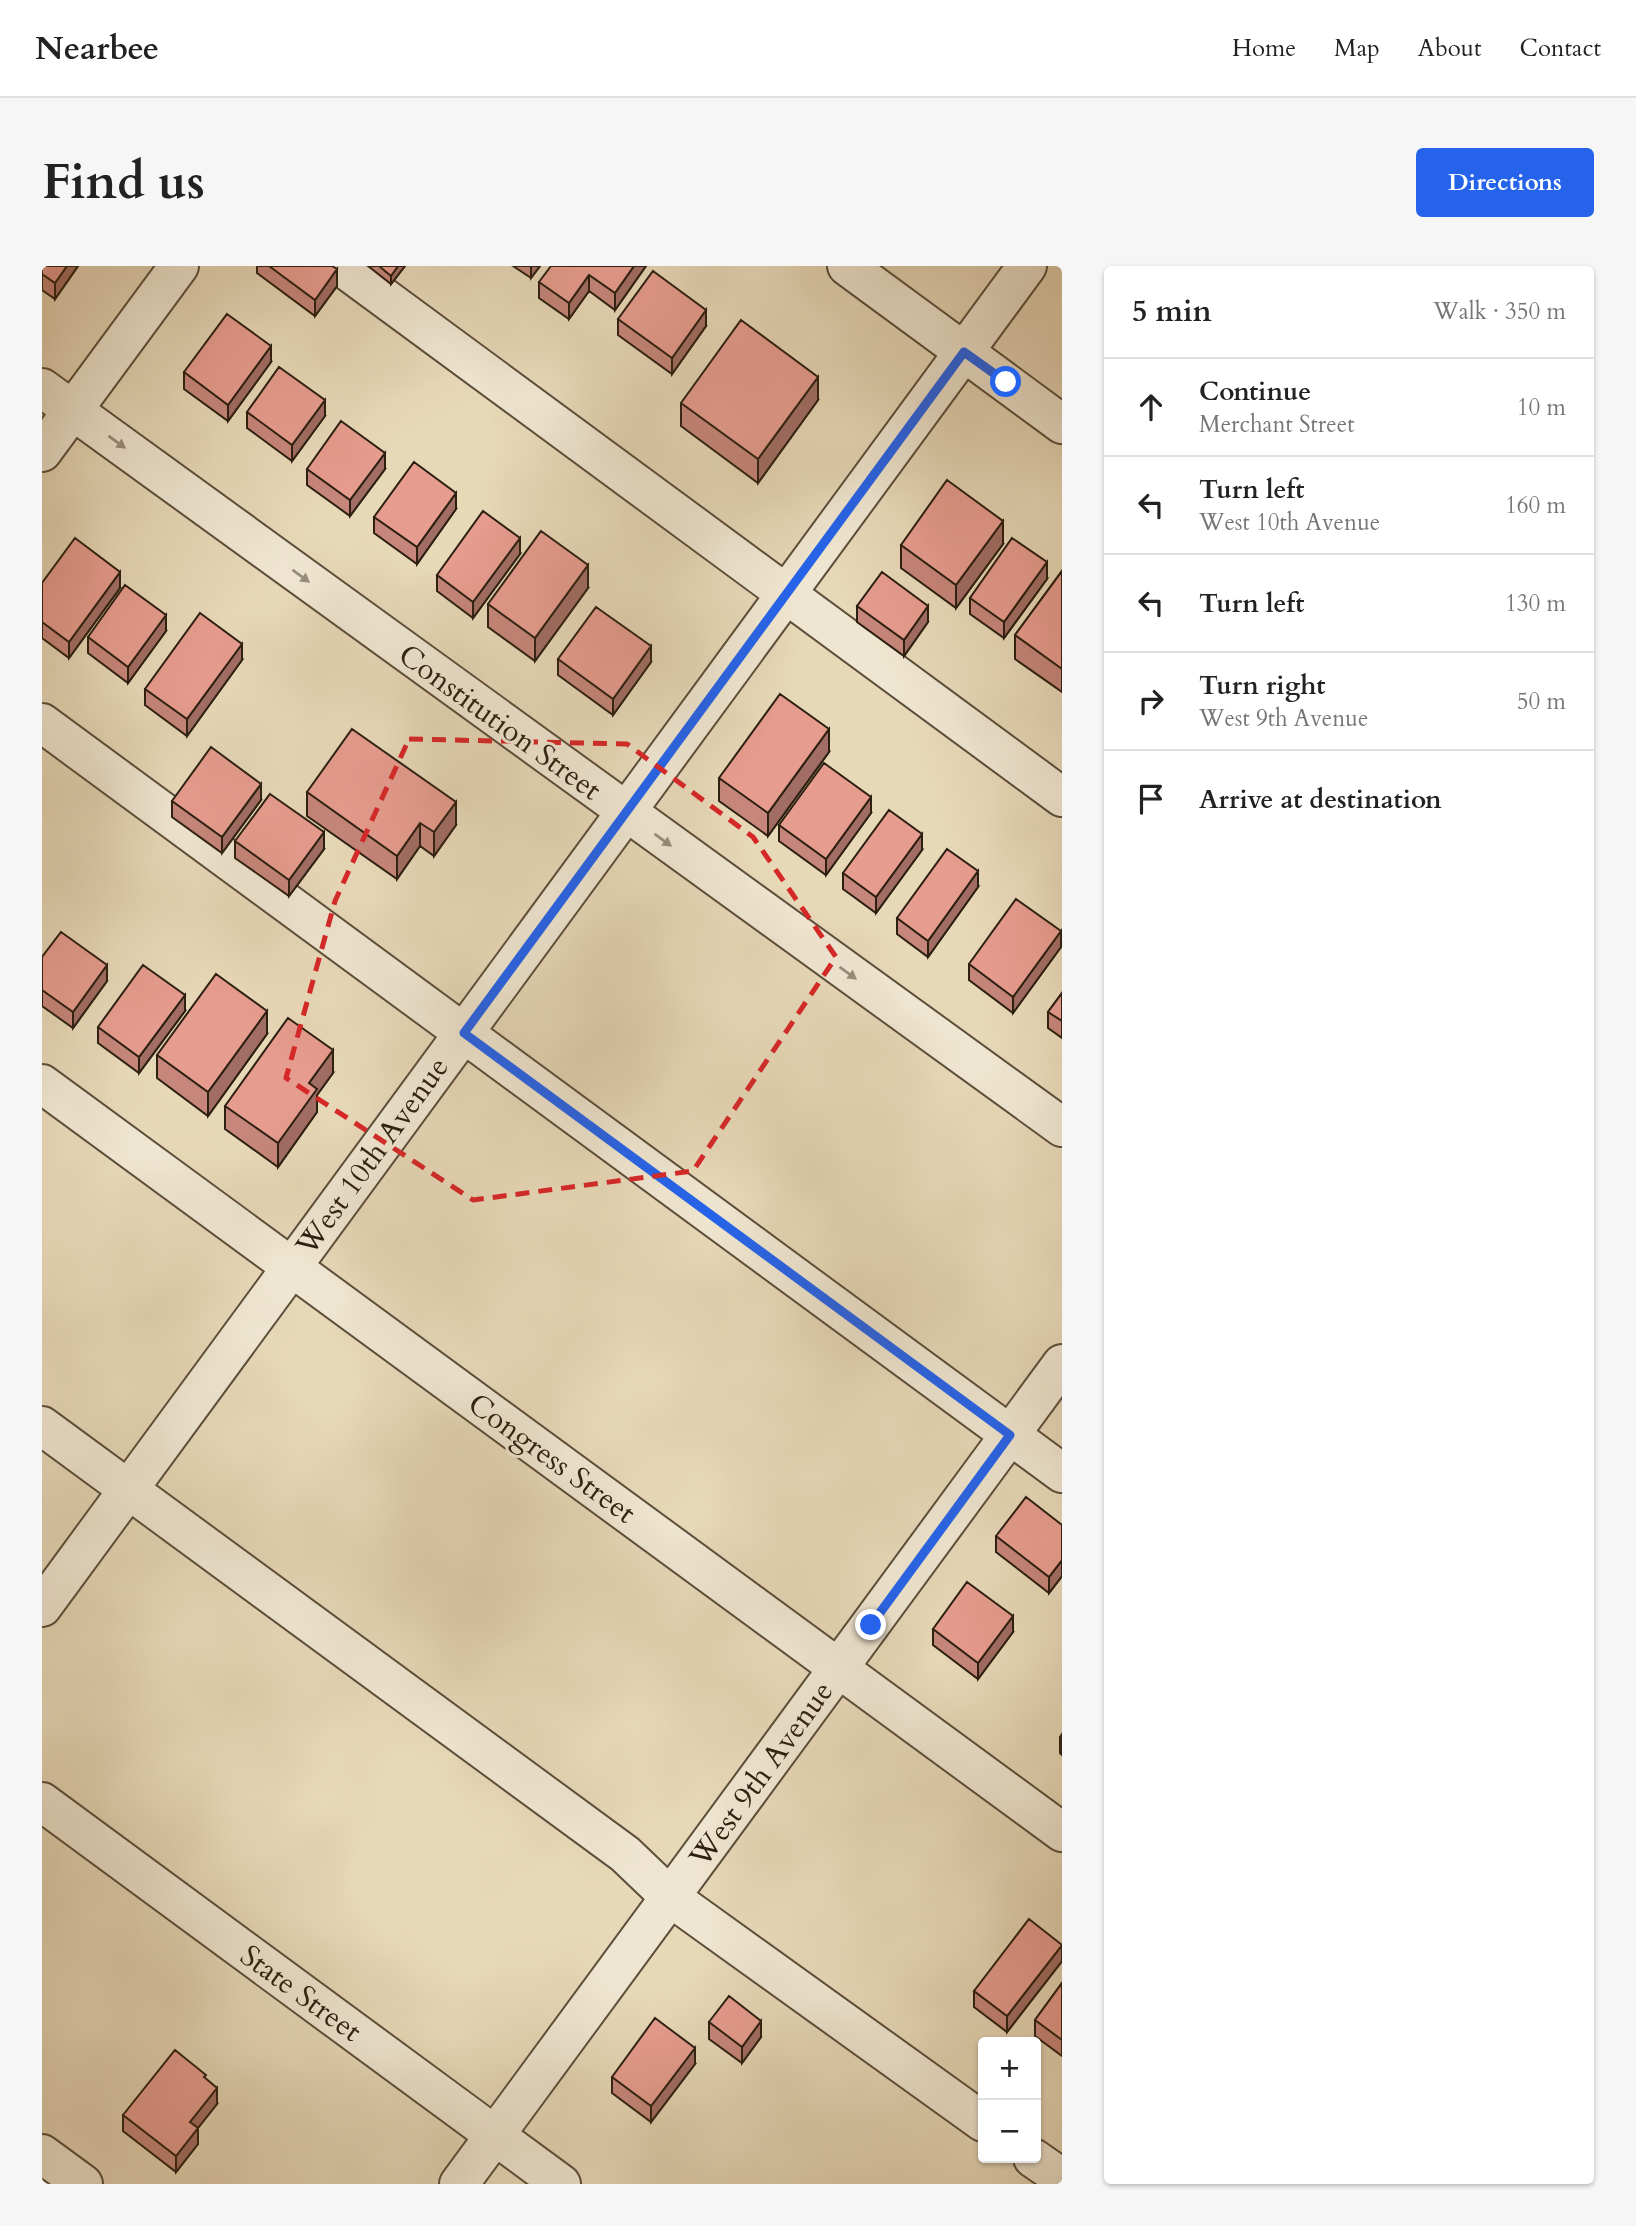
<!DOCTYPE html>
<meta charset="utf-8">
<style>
:root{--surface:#fff;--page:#f6f6f6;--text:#222;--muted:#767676;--line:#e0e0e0;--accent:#2563eb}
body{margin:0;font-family:Cardo,serif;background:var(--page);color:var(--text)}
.controls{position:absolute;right:21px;bottom:21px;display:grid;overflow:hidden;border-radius:7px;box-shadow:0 2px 5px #0004}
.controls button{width:63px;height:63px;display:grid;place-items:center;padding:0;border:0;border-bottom:2px solid var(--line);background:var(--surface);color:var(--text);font:35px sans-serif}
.stop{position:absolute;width:21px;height:21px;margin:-16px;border:5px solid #2563eb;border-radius:50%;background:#fff}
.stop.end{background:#2563eb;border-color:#fff;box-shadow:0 2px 7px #0008}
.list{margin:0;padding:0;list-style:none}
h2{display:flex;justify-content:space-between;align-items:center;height:91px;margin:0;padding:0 28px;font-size:30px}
h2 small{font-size:23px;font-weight:400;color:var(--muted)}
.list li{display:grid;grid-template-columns:46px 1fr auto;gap:21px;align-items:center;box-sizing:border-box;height:98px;padding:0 28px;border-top:2px solid var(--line)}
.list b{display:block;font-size:26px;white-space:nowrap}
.list p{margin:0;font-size:23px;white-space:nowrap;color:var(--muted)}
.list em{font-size:23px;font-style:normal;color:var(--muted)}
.icon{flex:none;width:38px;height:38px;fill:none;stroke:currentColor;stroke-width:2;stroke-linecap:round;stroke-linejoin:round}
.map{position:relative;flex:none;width:1020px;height:1918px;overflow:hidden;border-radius:7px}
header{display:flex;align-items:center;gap:42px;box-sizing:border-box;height:98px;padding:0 35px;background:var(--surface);border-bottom:2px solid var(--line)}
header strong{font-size:33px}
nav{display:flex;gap:38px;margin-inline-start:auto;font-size:24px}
.intro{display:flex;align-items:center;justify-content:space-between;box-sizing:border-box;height:168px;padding:0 42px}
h1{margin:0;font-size:49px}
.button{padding:18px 32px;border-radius:7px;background:var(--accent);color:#fff;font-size:24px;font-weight:700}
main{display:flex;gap:42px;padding:0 42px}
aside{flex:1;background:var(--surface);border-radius:7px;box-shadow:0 2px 5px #0004}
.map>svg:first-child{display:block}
</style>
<header>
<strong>Nearbee</strong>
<nav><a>Home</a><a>Map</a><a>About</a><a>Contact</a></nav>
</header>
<div class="intro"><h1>Find us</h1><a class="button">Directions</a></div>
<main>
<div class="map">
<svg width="1020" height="1918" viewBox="0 0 1020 1918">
<rect width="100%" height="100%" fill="#e7d8b8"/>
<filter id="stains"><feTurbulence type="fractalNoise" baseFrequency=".00286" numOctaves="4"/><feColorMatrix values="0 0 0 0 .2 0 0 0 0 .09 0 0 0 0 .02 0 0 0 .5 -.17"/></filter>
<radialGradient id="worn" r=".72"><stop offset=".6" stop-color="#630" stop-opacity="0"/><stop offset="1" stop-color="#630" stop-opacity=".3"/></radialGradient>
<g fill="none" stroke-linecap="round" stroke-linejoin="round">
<defs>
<path id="minor" d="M299 0 1020 531
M805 0 1020 158
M0 122 1020 861
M0 186 137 0
M0 457 1020 1207
M0 818 1020 1566
M0 1160 583 1588 628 1631 941 1856
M0 1341 985 0
M0 1536 519 1918
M0 1888 41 1918
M991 1892 1020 1912
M417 1918 1020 1098"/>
</defs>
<!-- minor casing -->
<use href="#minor" stroke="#5c4e3b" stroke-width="42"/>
<!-- minor -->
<use href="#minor" stroke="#efe6d1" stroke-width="38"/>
</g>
<!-- wall -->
<path fill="#c6867b" stroke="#2d2011" stroke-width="2" d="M0 0H36L13 33 0 24Z
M215 0H290L295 20 273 50 215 7Z
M326 0H363L349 18Z
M471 0H498L489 12Z
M604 0 573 44 547 25 527 53 497 32V16Z
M576 53 664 60 630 108 576 69Z
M229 96 186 155 142 123V106Z
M776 134 716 217 639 160V137Z
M205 146 283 150 250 195 205 162Z
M265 203H343L308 250 265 219Z
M414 243 375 298 332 267V251Z
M961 278 914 342 859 302V279Z
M478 288 431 352 395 325V309Z
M1020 305V426L973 393V369Z
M1005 313 962 372 928 348V332Z
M0 317 78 322 27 392 0 372Z
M546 322 493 395 446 361V338Z
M815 340 886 356 862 390 815 356Z
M124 365 86 417 46 387V371Z
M516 393 609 396 571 449 516 409Z
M200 394 145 470 103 439V423Z
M787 486 726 570 677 535V512Z
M265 526 414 559 392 590 378 580 355 613 265 550Z
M219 534 180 587 130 551V535Z
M829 547 784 609 737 575V559Z
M193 575 282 583 247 630 193 592Z
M880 584 834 647 801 623V607Z
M936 621 886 691 855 668V652Z
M1019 681 971 747 927 714V698Z
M0 691 65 715 31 762 0 740Z
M1020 727V772L1006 762V746Z
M143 745 97 807 56 777V761Z
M225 768 166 850 115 812V789Z
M291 807 275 829V846L236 901 183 863V840Z
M1020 1259V1310L1007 1327 954 1286V1270Z
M891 1363 971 1366 936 1413 891 1379Z
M1020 1468V1489L1018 1487V1471Z
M1020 1695 965 1766 932 1741V1725Z
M1020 1717V1790L993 1770V1754Z
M667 1756 719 1771 700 1797 667 1773Z
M653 1798 609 1856 570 1827V1811Z
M175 1838 156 1862V1878L134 1906 81 1865V1849Z"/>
<!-- shaded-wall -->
<path fill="#a16d64" stroke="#2d2011" stroke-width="2" d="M25 0H36L13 33V17Z
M356 0H363L349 18V10Z
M489 0H498L489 12Z
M592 0H604L573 44V27Z
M295 3V20L273 50V34Z
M547 9V25L527 53V37Z
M664 44V60L630 108V92Z
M229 80V96L186 155V139Z
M776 111V134L716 217V193Z
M283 134V150L250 195V179Z
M343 187V203L308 250V234Z
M414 227V243L375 298V281Z
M961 255V278L914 342V319Z
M478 272V288L431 352V336Z
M1005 296V313L962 372V356Z
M546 299V322L493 395V372Z
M78 306V322L27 392V376Z
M886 340V356L862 390V374Z
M124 349V365L86 417V401Z
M200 378V394L145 470V453Z
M609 380V396L571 449V433Z
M787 463V486L726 570V547Z
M219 518V534L180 587V571Z
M829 531V547L784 609V593Z
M414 536V559L392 590V566Z
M378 557V580L355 613V590Z
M282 566V583L247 630V614Z
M880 568V584L834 647V631Z
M936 605V621L886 691V675Z
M1019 665V681L971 747V731Z
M65 699V715L31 762V746Z
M143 729V745L97 807V791Z
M225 745V768L166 850V826Z
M291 784V807L275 829V846L236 901V877L267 817Z
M1020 1294V1310L1007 1327V1311Z
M971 1350V1366L936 1413V1397Z
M1020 1679V1695L965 1766V1750Z
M719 1755V1771L700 1797V1781Z
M653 1782V1798L609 1856V1840Z
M175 1822V1838L148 1872V1856Z
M156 1862V1878L134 1906V1890Z"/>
<!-- building -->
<path fill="#e69c8f" stroke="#2d2011" stroke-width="2" d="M0 0H25L13 17 0 8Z
M227 0H290L295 3 273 34Z
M337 0H356L349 10Z
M509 0H592L573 27 547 9 527 37 497 16Z
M611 5 664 44 630 92 576 53Z
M185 48 229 80 186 139 142 106Z
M699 54 776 111 716 193 639 137Z
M237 101 283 134 250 179 205 146Z
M299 155 343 187 308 234 265 203Z
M372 196 414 227 375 281 332 251Z
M905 214 961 255 914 319 859 279Z
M441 245 478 272 431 336 395 309Z
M499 265 546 299 493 372 446 338Z
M33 272 78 306 27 376 0 356V317Z
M970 272 1005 296 962 356 928 332Z
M1020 305V403L973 369Z
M840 306 886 340 862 374 815 340Z
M83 319 124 349 86 401 46 371Z
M554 341 609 380 571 433 516 393Z
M158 347 200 378 145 453 103 423Z
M738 428 787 463 726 547 677 512Z
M310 463 414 536 392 566 378 557 355 590 265 526Z
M169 481 219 518 180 571 130 535Z
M782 497 829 531 784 593 737 559Z
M228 528 282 566 247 614 193 575Z
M847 544 880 568 834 631 801 607Z
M905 583 936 605 886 675 855 652Z
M974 633 1019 665 971 731 927 698Z
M19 666 65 699 31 746 0 724V691Z
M101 699 143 729 97 791 56 761Z
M174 708 225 745 166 826 115 789Z
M1020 727V755L1006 746Z
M246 752 291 784 267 817 275 823 236 877 183 840Z
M984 1231 1020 1259V1294L1007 1311 954 1270Z
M925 1316 971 1350 936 1397 891 1363Z
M987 1653 1020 1679 965 1750 932 1725Z
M1020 1717V1774L993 1754Z
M687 1730 719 1755 700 1781 667 1756Z
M613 1752 653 1782 609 1840 570 1811Z
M133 1784 164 1809 162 1811 175 1822 148 1856 156 1862 134 1890 81 1849Z"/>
<!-- one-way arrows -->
<defs><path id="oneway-solid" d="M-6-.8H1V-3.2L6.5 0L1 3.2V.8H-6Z" transform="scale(1.75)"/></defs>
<g fill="#988d7b">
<use href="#oneway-solid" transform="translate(75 176) rotate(36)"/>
<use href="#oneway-solid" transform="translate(259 310) rotate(36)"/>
<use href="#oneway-solid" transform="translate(621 574) rotate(36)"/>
<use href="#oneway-solid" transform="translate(806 707) rotate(36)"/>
</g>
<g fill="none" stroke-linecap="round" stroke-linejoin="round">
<!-- route -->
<path stroke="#2563eb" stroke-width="9" d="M829 1359 968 1169 422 767 922 86 964 116"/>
</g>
<!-- marked area -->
<path fill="none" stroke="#d62828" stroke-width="5" stroke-dasharray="14 9" stroke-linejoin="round" d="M367 473 585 478 711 571 794 691 651 905 431 934 244 812 293 635Z"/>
<g text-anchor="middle" stroke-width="6" stroke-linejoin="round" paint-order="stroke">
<!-- street labels -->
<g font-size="30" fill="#2d2011" stroke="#efe6d1">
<text transform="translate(458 456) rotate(36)" y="10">Constitution Street</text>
<text transform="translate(330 890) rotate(-54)" y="10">West 10th Avenue</text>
<text transform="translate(510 1192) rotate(36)" y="10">Congress Street</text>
<text transform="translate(719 1508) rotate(-54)" y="10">West 9th Avenue</text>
<text transform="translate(259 1727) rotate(36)" y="10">State Street</text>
</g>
</g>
<rect width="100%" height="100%" filter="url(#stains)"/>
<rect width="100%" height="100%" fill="url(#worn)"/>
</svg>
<div class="controls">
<button>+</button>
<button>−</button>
</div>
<div class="stop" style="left:964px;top:116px"></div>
<div class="stop end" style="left:829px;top:1359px"></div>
</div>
<aside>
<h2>5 min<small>Walk · 350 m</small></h2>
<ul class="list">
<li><svg class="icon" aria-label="ahead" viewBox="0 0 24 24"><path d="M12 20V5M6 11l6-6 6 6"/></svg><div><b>Continue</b><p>Merchant Street</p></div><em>10 m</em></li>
<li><svg class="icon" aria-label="left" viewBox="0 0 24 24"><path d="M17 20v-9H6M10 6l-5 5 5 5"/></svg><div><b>Turn left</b><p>West 10th Avenue</p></div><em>160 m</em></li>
<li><svg class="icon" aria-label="left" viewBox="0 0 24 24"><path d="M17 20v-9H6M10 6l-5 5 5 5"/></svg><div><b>Turn left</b></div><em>130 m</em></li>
<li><svg class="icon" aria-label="right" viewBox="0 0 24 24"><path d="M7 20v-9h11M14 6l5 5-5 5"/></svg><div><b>Turn right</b><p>West 9th Avenue</p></div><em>50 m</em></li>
<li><svg class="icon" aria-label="arrive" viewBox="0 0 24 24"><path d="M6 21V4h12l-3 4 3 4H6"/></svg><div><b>Arrive at destination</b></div></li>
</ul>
</aside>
</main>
